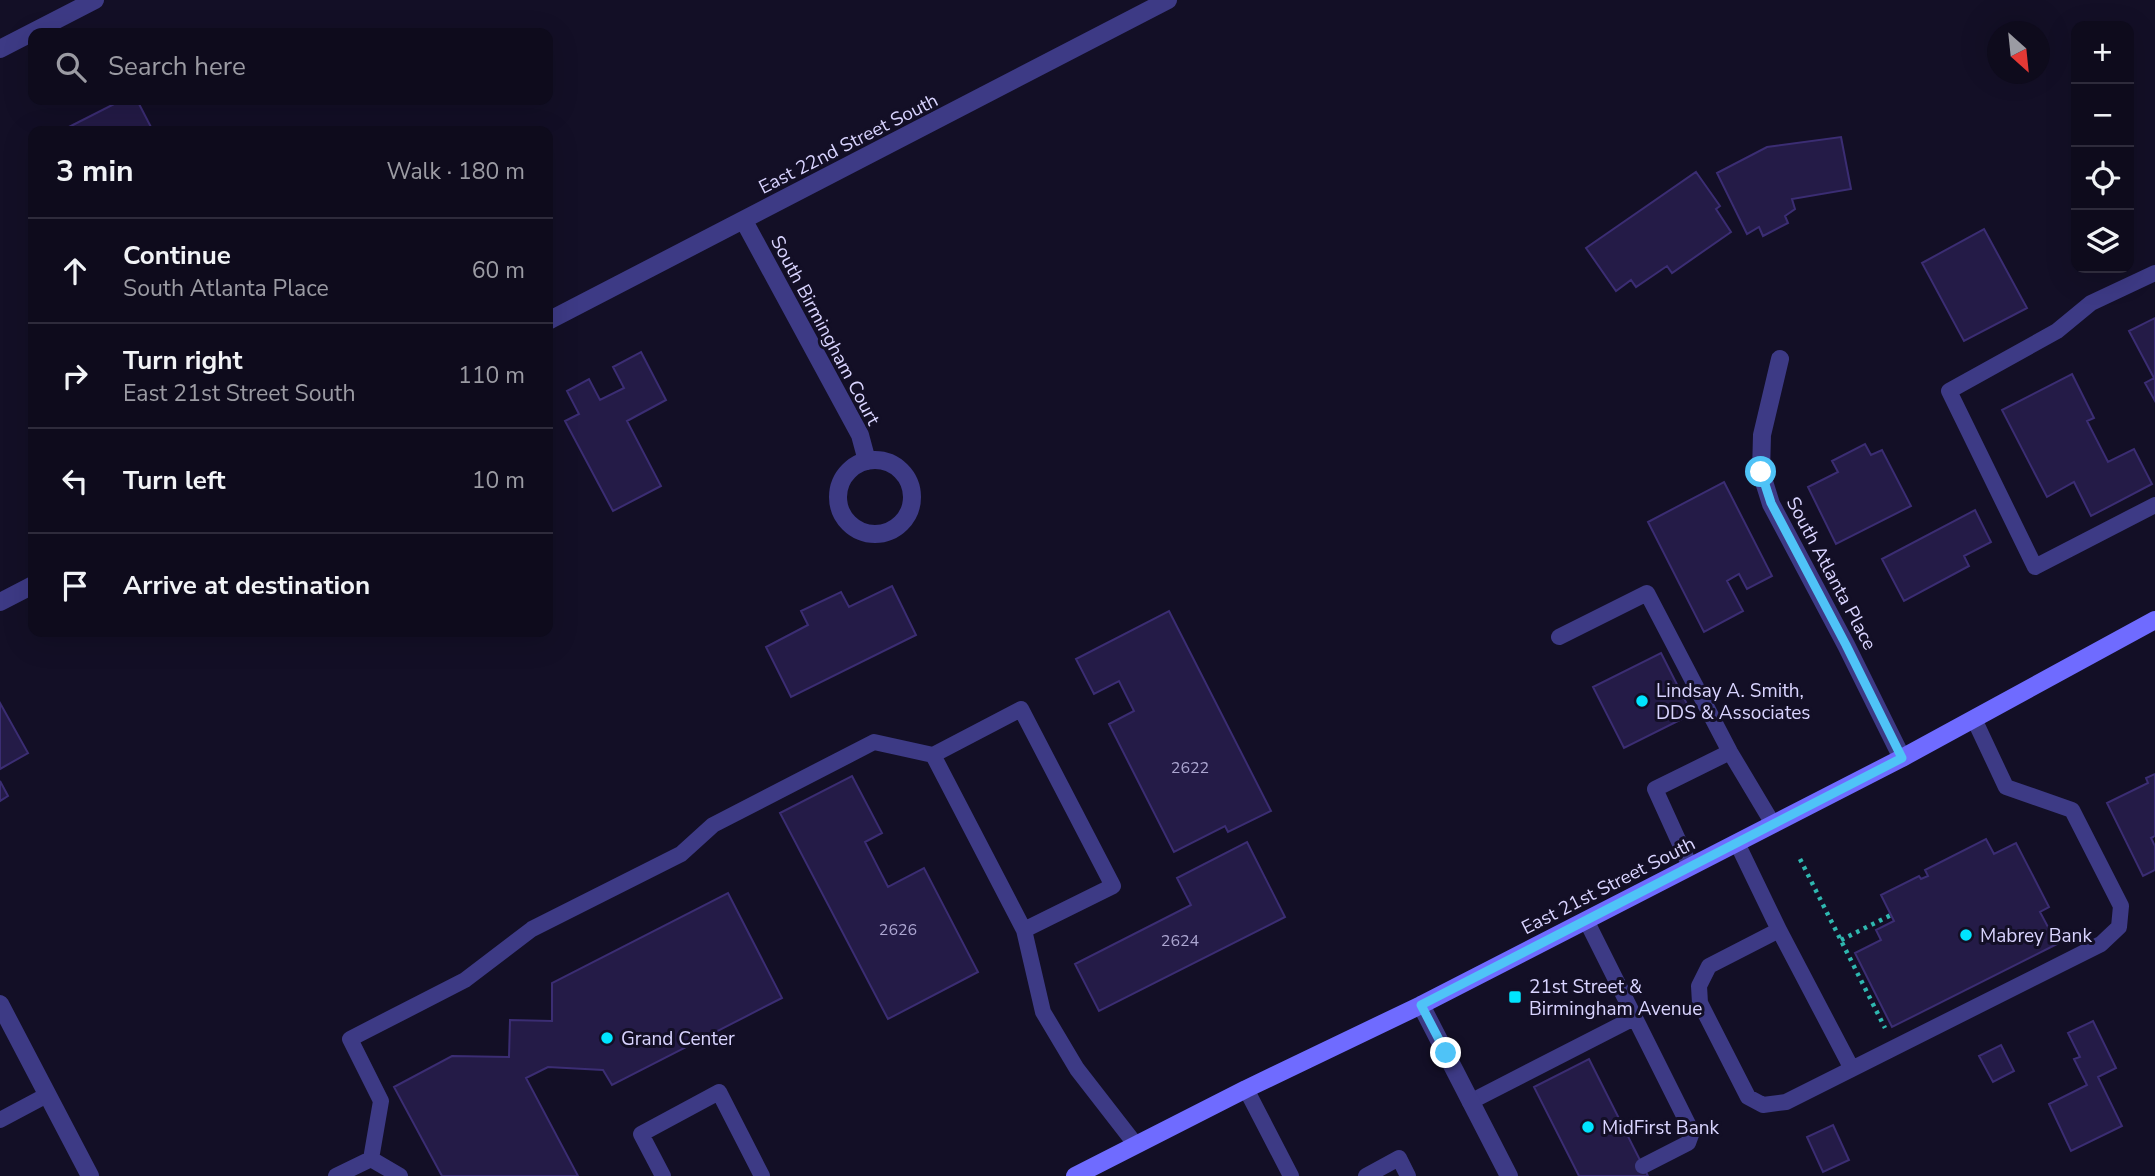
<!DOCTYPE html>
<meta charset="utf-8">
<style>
:root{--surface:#0e0b1c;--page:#171425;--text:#f1f3f6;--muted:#9b9ba3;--line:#2e2b3b}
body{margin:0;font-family:"Nunito Sans",sans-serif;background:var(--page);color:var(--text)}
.controls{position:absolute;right:21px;top:21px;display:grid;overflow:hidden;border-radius:14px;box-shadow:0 7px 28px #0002}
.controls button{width:63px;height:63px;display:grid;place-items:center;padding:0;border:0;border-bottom:2px solid var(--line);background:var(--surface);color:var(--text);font:35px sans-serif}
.compass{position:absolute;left:1987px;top:21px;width:63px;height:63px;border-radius:50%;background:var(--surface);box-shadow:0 7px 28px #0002;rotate:153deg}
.stop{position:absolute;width:21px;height:21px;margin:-16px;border:5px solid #4fc3f7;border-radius:50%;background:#fff}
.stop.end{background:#4fc3f7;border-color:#fff;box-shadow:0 2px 7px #0008}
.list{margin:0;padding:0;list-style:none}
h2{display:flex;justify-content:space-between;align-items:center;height:91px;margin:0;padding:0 28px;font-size:30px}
h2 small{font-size:23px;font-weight:400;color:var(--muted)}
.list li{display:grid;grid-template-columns:46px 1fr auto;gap:21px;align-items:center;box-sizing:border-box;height:105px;padding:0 28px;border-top:2px solid var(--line)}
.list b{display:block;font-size:26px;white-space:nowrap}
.list p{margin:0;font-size:23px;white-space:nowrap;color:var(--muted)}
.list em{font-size:23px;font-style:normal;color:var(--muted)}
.icon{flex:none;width:38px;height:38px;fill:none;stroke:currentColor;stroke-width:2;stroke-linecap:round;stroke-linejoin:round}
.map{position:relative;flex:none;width:2155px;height:1176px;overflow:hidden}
.search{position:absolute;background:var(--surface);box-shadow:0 7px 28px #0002;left:28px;top:28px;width:525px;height:77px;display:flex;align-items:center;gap:18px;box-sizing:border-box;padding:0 24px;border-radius:14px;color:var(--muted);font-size:26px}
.panel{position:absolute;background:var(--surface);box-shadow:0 7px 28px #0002;left:28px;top:126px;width:525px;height:511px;border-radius:14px}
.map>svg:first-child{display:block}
</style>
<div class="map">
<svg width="2155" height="1176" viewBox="0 0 2155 1176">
<rect width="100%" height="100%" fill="#130f26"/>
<!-- building -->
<path fill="#241b47" stroke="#3b2d73" stroke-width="2" d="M122 100H137L153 131H61Z
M1841 137 1851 189 1792 199 1795 209 1785 216 1788 223 1763 236 1759 227 1747 234 1717 173 1767 147Z
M1696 172 1720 206 1716 209 1731 232 1672 273 1667 266 1636 287 1631 280 1616 291 1586 248Z
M1984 229 2027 308 1964 341 1922 263Z
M2155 318V401L2145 383 2154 378 2129 331Z
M641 352 666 400 627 421 661 486 613 511 565 421 579 414 567 391 589 379 600 400 624 388 613 367Z
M2072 374 2094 418 2087 421 2108 462 2134 449 2152 484 2091 516 2074 482 2047 497 2002 410Z
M1865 444 1871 455 1882 450 1911 506 1836 544 1808 487 1838 472 1832 461Z
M1724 482 1772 576 1747 589 1739 574 1727 581 1743 611 1704 632 1648 522Z
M1975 510 1991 542 1964 556 1969 566 1904 601 1882 559Z
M892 586 916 635 791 697 766 647 808 625 801 611 841 592 849 607Z
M1169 611 1271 811 1228 832 1225 826 1174 852 1109 724 1134 711 1119 681 1094 694 1076 659Z
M1661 653 1692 714 1624 748 1593 687Z
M0 703 28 753 0 769Z
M2155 774V836L2151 838 2155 846V870L2143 876 2107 803 2148 783 2146 778Z
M852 776 882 833 865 842 888 887 924 868 978 972 888 1019 780 813Z
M0 781 8 796 0 801Z
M1986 839 1994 854 2016 843 2049 907 2040 912 2057 944 1892 1027 1855 953 1881 940 1876 930 1894 921 1881 895 1919 876 1921 879 1928 876 1925 870Z
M1247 842 1285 917 1099 1011 1075 964 1191 905 1177 878Z
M728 893 782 998 612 1085 603 1070 548 1067 526 1078 578 1176H442L394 1087 452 1056 509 1057 510 1020 552 1021V983Z
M2093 1021 2116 1068 2098 1077 2122 1126 2071 1151 2049 1104 2087 1085 2074 1059 2080 1057 2068 1033Z
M2001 1045 2014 1071 1993 1082 1979 1056Z
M1589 1059 1648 1176H1579L1534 1087Z
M1833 1125 1849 1160 1823 1172 1807 1137Z"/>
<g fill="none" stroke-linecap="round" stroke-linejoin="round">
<!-- path -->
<path stroke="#2fb8b0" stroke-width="4.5" stroke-dasharray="3.5 5" stroke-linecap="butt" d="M1800 859 1885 1028
M1841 940 1891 915"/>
<!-- lane -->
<path stroke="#3d3a85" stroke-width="16" d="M2155 273 2091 303 2057 331 1949 391 2035 567 2155 505
M1559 637 1647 593 1730 752 1773 824
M1737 843 1779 930 1852 1069
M1690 866 1655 789 1730 752
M1586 920 1692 1132 1688 1143 1643 1166
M1024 930 1113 886 1021 709 933 755 1024 930 1043 1012 1077 1069 1136 1145
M1779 930 1709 966 1699 986 1700 1003 1748 1097 1763 1105 1786 1102 2101 944 2119 927 2121 906 2072 810 2006 787 1974 719
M1246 1089 1291 1176
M1470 1102 1634 1018
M0 1120 47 1095
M336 1176 371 1159
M400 1176 371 1159 381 1101 350 1039 465 980 532 929 681 854 713 825 874 742 933 755
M663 1176 641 1134 719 1092 762 1176
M1366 1176 1399 1158 1408 1176"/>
<!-- street -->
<path stroke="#3d3a85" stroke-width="18" d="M0 49 95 0
M744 221 860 435 867 461
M548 321 1168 0
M1780 359 1762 435 1761 472 1771 504 1846 645 1902 758
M838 497a37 37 0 1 1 74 0a37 37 0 1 1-74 0Z
M0 602 33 585
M0 1004 90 1176
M1421 1005 1509 1176"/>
<!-- secondary -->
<path stroke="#6f6bff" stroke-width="18" d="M1075 1176 1246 1089 1421 1005 1902 758 2155 620"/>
</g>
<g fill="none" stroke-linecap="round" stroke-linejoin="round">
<!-- route -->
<path stroke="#4fc3f7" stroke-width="9" d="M1446 1053 1421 1005 1902 758 1846 645 1771 503 1761 472"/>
</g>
<!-- markers -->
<g fill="#00e5ff" stroke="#130f26" stroke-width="2.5">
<circle cx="1642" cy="701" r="7"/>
<circle cx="1966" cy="935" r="7"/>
<rect x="1508" y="990" width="14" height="14" rx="3.5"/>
<circle cx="607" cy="1038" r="7"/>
<circle cx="1588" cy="1127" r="7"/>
</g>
<g text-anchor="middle" stroke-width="6" stroke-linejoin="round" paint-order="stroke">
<!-- number labels -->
<g font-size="16" fill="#aca6d1">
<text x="1190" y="773">2622</text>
<text x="898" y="935">2626</text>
<text x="1180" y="946">2624</text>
</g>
<!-- street labels -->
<g font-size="19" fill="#d9d4ff" stroke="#130f26">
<text transform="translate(848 143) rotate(-27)" y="7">East 22nd Street South</text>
<text transform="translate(826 330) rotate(62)" y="7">South Birmingham Court</text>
<text transform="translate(1832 573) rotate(62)" y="7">South Atlanta Place</text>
<text transform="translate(1608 885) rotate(-27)" y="7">East 21st Street South</text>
</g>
<!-- poi labels -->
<g font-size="19" fill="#d9d4ff" stroke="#130f26" text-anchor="start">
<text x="1656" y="697">Lindsay A. Smith,<tspan x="1656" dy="22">DDS &amp; Associates</tspan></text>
<text x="1980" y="942">Mabrey Bank</text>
<text x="1529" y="993">21st Street &amp;<tspan x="1529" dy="22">Birmingham Avenue</tspan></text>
<text x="621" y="1045">Grand Center</text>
<text x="1602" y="1134">MidFirst Bank</text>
</g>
</g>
</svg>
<div class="controls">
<button>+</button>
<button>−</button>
<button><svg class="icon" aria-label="locate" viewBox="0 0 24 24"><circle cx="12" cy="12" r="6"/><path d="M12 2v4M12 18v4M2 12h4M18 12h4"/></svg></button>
<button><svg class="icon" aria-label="layers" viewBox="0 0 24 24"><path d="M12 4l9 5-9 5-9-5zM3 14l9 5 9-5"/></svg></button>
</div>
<svg class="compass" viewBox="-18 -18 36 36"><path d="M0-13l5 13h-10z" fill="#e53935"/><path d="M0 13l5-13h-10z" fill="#9b9ba3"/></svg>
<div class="stop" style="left:1761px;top:472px"></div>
<div class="stop end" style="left:1446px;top:1053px"></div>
<div class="search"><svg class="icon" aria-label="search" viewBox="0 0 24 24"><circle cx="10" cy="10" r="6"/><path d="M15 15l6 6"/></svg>Search here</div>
<section class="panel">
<h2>3 min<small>Walk · 180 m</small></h2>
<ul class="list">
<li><svg class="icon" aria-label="ahead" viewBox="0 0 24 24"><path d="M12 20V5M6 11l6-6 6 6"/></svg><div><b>Continue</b><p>South Atlanta Place</p></div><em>60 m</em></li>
<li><svg class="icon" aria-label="right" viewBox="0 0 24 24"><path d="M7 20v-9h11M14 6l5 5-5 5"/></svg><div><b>Turn right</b><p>East 21st Street South</p></div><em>110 m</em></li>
<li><svg class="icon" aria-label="left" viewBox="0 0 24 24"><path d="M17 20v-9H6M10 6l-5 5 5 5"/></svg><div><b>Turn left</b></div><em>10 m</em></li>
<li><svg class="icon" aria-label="arrive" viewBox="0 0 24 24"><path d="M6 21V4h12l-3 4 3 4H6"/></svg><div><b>Arrive at destination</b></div></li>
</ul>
</section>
</div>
